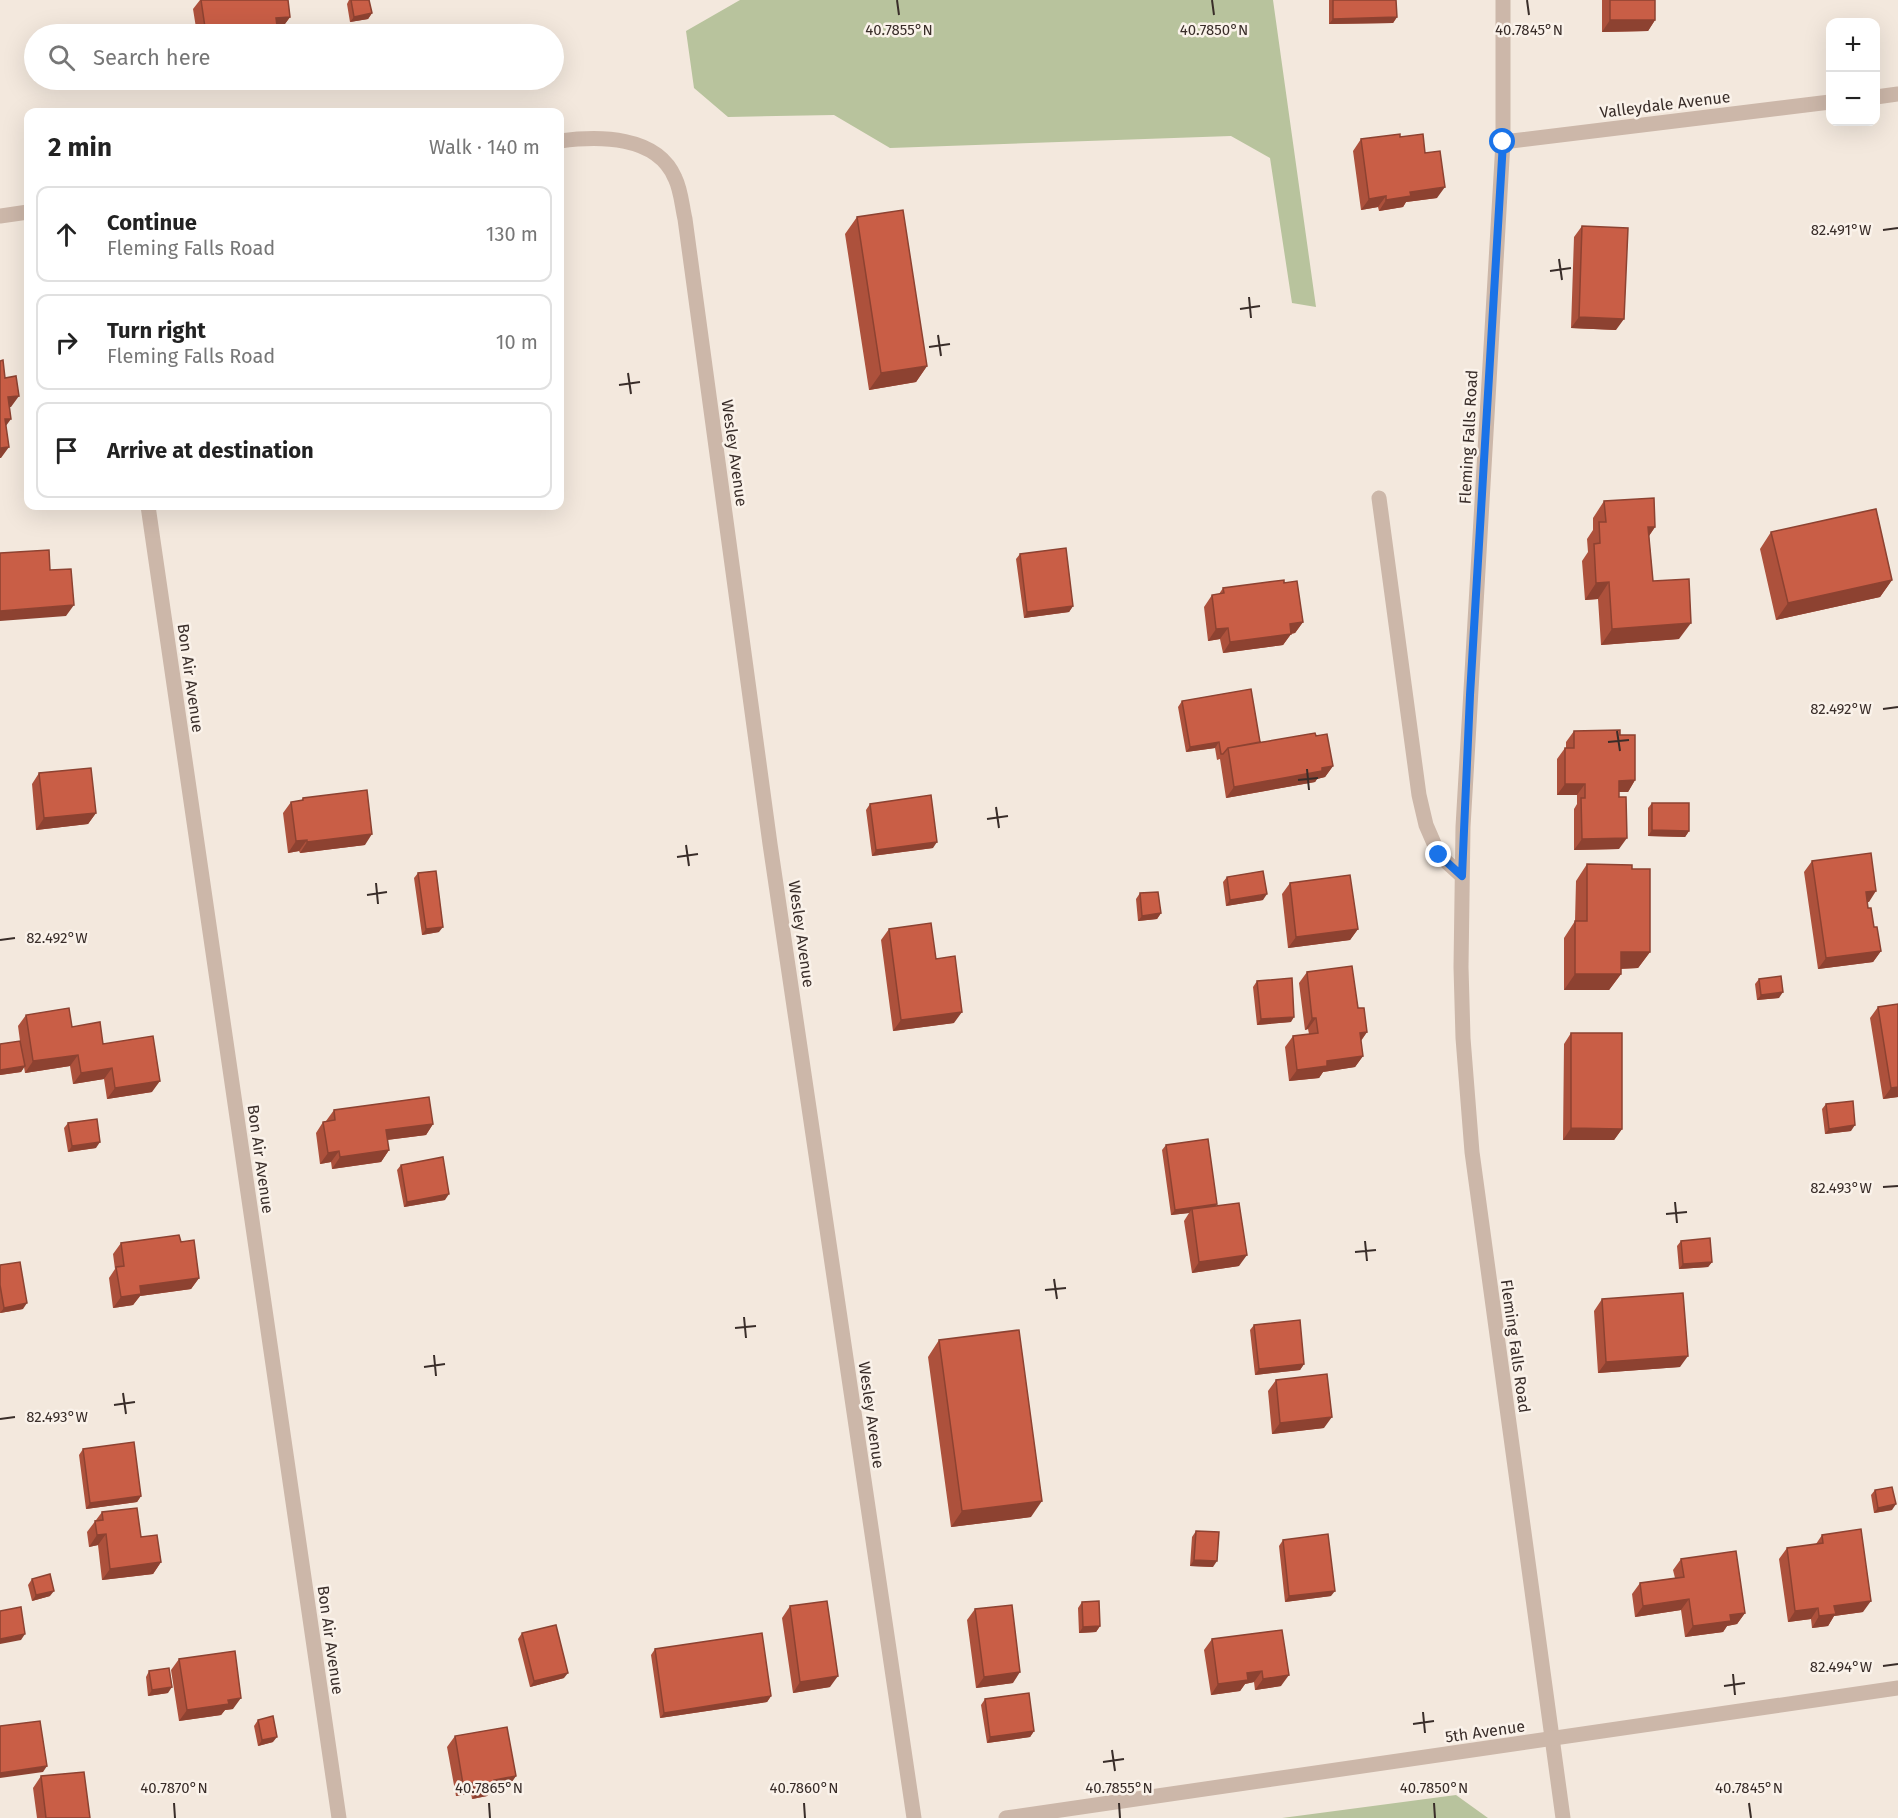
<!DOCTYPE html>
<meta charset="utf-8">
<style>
:root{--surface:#fff;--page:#f6f6f6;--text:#222;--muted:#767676;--line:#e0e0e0}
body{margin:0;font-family:"Fira Sans",sans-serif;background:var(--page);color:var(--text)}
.controls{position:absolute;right:18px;top:18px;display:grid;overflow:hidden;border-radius:12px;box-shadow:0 6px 24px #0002}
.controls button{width:54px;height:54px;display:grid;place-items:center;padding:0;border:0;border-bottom:2px solid var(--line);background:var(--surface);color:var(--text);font:30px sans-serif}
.stop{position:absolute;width:18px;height:18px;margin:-14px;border:4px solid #1a73e8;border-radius:50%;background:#fff}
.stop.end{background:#1a73e8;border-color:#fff;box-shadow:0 2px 6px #0008}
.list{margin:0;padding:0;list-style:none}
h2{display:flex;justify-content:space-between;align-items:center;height:78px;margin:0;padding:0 24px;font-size:26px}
h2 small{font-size:20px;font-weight:400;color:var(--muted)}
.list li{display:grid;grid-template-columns:39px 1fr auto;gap:18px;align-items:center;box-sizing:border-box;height:96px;margin:0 12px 12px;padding:0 12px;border:2px solid var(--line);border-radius:12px}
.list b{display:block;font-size:22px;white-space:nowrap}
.list p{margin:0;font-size:20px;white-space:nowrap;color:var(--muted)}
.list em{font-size:20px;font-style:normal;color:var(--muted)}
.icon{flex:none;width:33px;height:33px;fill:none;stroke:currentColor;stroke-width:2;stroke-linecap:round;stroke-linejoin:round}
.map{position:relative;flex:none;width:1898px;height:1818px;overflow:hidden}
.search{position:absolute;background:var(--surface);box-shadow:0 6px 24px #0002;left:24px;top:24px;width:540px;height:66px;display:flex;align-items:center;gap:15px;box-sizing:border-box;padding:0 21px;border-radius:33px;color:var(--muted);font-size:22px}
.panel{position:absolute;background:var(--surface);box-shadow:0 6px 24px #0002;left:24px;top:108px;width:540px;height:402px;border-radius:12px}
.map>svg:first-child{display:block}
</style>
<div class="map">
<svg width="1898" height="1818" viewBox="0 0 1898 1818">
<rect width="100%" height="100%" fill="#f3e8dd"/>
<!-- green -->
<path fill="#b8c39d" d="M740 0H1273L1316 307 1292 303 1270 158 1231 136 890 148 834 115 728 117 694 88 686 31Z
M1456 1795 1488 1818H1282Z"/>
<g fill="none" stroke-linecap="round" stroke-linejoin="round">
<!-- minor -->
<path stroke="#ccb7a9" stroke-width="15" d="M1503 0V142L1463 827 1461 967 1463 1038 1472 1152 1563 1818
M1876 97 1898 94
M560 141C598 136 657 135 675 178 681 190 682 206 685 219L770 844 914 1818
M1503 142 1830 102
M0 216 28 212
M1379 498 1419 795 1426 825 1439 855 1462 876
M148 506 339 1818"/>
<!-- tertiary -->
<path stroke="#ccb7a9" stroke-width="15" d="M1006 1818 1898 1688"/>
</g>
<!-- wall -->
<path fill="#ad513c" d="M200 0H288L290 17 282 28H277L278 34H197L193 9Z
M349 0H369L372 13 368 19 350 22 347 4Z
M1329 0H1396L1397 17 1393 23 1329 24Z
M1602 0H1655V20L1648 31 1602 32Z
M1400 137 1425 153 1437 198 1406 202 1403 207 1379 211 1378 207 1361 210 1353 151 1361 139Z
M857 217 927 366 916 382 869 390 845 234Z
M1582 226 1616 330 1571 328 1574 237Z
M1604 501 1655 527 1649 536 1653 581 1679 639 1601 645 1598 599 1585 600 1582 561 1588 552 1587 539 1593 530V518Z
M1771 532 1892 580 1880 597 1776 620 1760 549Z
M1020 554 1073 606 1069 612 1024 618 1016 559Z
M1284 583 1303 622 1295 633 1291 634 1283 645 1223 653 1220 639 1208 641 1204 607 1212 595 1219 594 1223 588Z
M1182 701 1260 742 1316 736 1333 766 1325 777 1317 779 1315 782 1226 798 1220 759 1217 760 1215 748 1186 752 1178 707Z
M1574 731 1620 735 1635 780 1628 792H1619V849L1574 850V809L1577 804V795H1557V759L1565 748H1566V742Z
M39 773 96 813 88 824 36 830 32 784Z
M303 798 365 845 300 853 299 851 288 853 283 813 291 802 301 801Z
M1652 803 1689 831 1685 837 1648 836V808Z
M870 804 933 848 872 856 866 810Z
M1812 861 1869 902H1867L1868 908 1881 951 1873 962 1818 969 1804 872Z
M1587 864 1632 869 1650 952 1638 968 1621 969V974L1609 990H1564V938L1575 921 1576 881Z
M418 873 439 932 422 935 414 878Z
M1227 877 1263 900 1226 906 1223 882Z
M1290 883 1358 929 1350 940 1288 948 1282 894Z
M1140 893 1161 913 1157 919 1138 921 1136 899Z
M889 929 954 1023 893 1031 881 940Z
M1307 972 1358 1008 1367 1032 1361 1041 1363 1056 1355 1067 1323 1072 1319 1078 1289 1081 1285 1047 1293 1036 1309 1034 1308 1029 1305 1030 1299 983Z
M1759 979 1779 998 1757 1000 1755 984Z
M1257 981 1291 1022 1257 1025 1253 987Z
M1898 1004V1097L1883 1099 1870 1018 1878 1007Z
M26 1015 72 1027 103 1044 152 1092 107 1099 104 1079 73 1084 70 1066 25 1073 24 1067 21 1072 0 1075V1044L20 1041 18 1026Z
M1571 1033 1622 1129 1614 1140H1563L1564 1044Z
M1826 1104 1851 1131 1825 1134 1822 1109Z
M334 1110 433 1124 426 1135 387 1140 389 1150 381 1162 332 1169 331 1162 320 1164 316 1133 323 1122 326 1121Z
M68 1123 96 1148 68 1152 64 1128Z
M1166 1145 1216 1206 1239 1266 1192 1273 1184 1221 1189 1213 1171 1215 1162 1150Z
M401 1165 445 1200 404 1207 397 1170Z
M1681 1241 1712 1262 1708 1267 1679 1269 1677 1246Z
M181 1242 199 1278 191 1289 140 1296 133 1305 113 1308 109 1278 115 1269 113 1254 121 1243Z
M0 1265 23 1309 0 1313Z
M1602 1299 1680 1367 1598 1373 1594 1311Z
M1254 1325 1304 1364 1300 1370 1255 1375 1250 1330Z
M939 1340 1031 1517 951 1527 928 1357Z
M1276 1380 1324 1428 1272 1434 1268 1391Z
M83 1449 141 1496 137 1502 86 1509 79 1455Z
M1875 1490 1892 1510 1874 1513 1871 1495Z
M102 1512 141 1537 161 1562 153 1574 102 1580 98 1545 89 1547 87 1532Z
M1196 1531 1213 1567 1190 1566 1192 1537Z
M1822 1535 1863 1612 1834 1616 1828 1626 1812 1628 1811 1619 1788 1622 1779 1559 1787 1548 1816 1544Z
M1283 1540 1331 1596 1285 1602 1279 1546Z
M1681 1559 1745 1613 1737 1624 1727 1626 1723 1632 1685 1637 1681 1610 1635 1617 1632 1594 1640 1583 1675 1578 1673 1570Z
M32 1579 50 1596 32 1601 28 1585Z
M1082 1602 1100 1626 1096 1632 1079 1633 1078 1608Z
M790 1606 830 1687 793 1693 782 1618Z
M975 1609 1013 1683 976 1688 967 1620Z
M1282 1630 1281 1686 1255 1690 1254 1682 1245 1684 1240 1691 1211 1695 1204 1650 1212 1639Z
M522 1633 564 1678 530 1687 518 1639Z
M655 1649 771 1696 767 1702 660 1718 651 1655Z
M179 1659 233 1709 225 1710 221 1715 179 1721 171 1670Z
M149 1671 168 1693 148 1696 146 1677Z
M985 1699 1034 1731 1030 1737 987 1743 981 1705Z
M258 1720 273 1742 258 1746 254 1726Z
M455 1736 516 1776 508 1787 491 1790 487 1796 472 1799 471 1793 456 1796 447 1747Z
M41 1776 90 1818H37L33 1788Z"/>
<!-- shaded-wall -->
<path fill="#8d4231" d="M372 13 368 19 350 22 354 17Z
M290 17 282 28 268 30 276 18Z
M1397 17 1393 23 1329 24 1333 19Z
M1610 20H1655L1648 31 1602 32Z
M1445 187 1437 198 1406 202 1403 207 1379 211 1386 200 1410 192Z
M1386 196 1378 207 1361 210 1369 199Z
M1579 317 1624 319 1616 330 1571 328Z
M927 366 916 382 869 390 881 373Z
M19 396 11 407 0 408 8 397Z
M5 419H11L3 430Z
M9 447 1 458H0V448Z
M1648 527H1655L1644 543Z
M1892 580 1880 597 1776 620 1788 603Z
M1609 582 1598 599 1585 600 1596 583Z
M74 605 66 616 0 621V611Z
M1073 606 1069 612 1024 618 1027 612Z
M1303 622 1295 633 1282 635 1290 624Z
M1691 623 1679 639 1601 645 1612 629Z
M1228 628 1220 639 1208 641 1216 629Z
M1291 634 1283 645 1223 653 1230 642Z
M1219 742 1215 748 1186 752 1190 747Z
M1333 766 1325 777 1317 779 1315 782 1226 798 1234 787Z
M1635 780 1628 792H1611L1619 781Z
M1565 784H1585L1577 795H1557Z
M96 813 88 824 36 830 44 818Z
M1652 830 1689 831 1685 837 1648 836Z
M372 834 365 845 300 853 307 842Z
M1627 838 1619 849 1574 850 1582 839Z
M307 840 299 851 288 853 296 841Z
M937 842 933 848 872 856 876 850Z
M1876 891 1869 902 1858 904 1866 892Z
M1267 894 1263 900 1226 906 1230 900Z
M1161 913 1157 919 1138 921 1142 916Z
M443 927 439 932 422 935 426 929Z
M1358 929 1350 940 1288 948 1296 937Z
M1881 951 1873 962 1818 969 1826 958Z
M1621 952H1650L1638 968 1610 969Z
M1575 974H1621L1609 990H1564Z
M1783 992 1779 998 1757 1000 1761 995Z
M962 1012 954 1023 893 1031 901 1020Z
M1294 1017 1291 1022 1257 1025 1261 1019Z
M1312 1018H1316L1308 1029 1305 1030Z
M1367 1032 1359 1043 1360 1033Z
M78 1055 70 1066 25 1073 33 1061Z
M1363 1056 1355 1067 1323 1072 1319 1078 1289 1081 1297 1070 1327 1061Z
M25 1066 21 1072 0 1075V1070Z
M112 1068 104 1079 73 1084 81 1073Z
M160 1081 152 1092 107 1099 115 1088Z
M1898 1087V1097L1883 1099 1891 1088Z
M433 1124 426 1135 378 1141 386 1130Z
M1855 1125 1851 1131 1825 1134 1829 1129Z
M1571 1128 1622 1129 1614 1140H1563Z
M100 1142 96 1148 68 1152 72 1146Z
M389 1150 381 1162 332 1169 340 1157Z
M339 1151 331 1162 320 1164 328 1153Z
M449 1194 445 1200 404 1207 407 1202Z
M1217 1204 1213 1209H1192L1189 1213 1171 1215 1175 1210Z
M1247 1255 1239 1266 1192 1273 1199 1262Z
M1712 1262 1708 1267 1679 1269 1683 1264Z
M199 1278 191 1289 140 1296 133 1305 113 1308 121 1297 140 1286Z
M27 1303 23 1309 0 1313 4 1308Z
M1688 1356 1680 1367 1598 1373 1606 1362Z
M1304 1364 1300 1370 1255 1375 1259 1369Z
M1332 1417 1324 1428 1272 1434 1280 1423Z
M141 1496 137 1502 86 1509 90 1503Z
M1042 1501 1031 1517 951 1527 962 1511Z
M1896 1504 1892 1510 1874 1513 1878 1508Z
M106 1534 98 1545 89 1547 97 1535Z
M1194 1560 1217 1561 1213 1567 1190 1566Z
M161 1562 153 1574 102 1580 110 1569Z
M54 1591 50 1596 32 1601 36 1595Z
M1335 1591 1331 1596 1285 1602 1289 1596Z
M1689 1599 1681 1610 1635 1617 1643 1606Z
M1871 1601 1863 1612 1834 1616 1828 1626 1812 1628 1819 1616 1834 1606Z
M1818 1608 1811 1619 1788 1622 1795 1611Z
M1745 1613 1737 1624 1727 1626 1723 1632 1685 1637 1693 1626 1730 1615Z
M1100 1626 1096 1632 1079 1633 1083 1627Z
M25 1634 21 1640 0 1644V1639Z
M1262 1671 1254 1682 1245 1684 1240 1691 1211 1695 1218 1684 1247 1673Z
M1020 1672 1013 1683 976 1688 984 1677Z
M568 1673 564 1678 530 1687 534 1681Z
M1289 1675 1281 1686 1255 1690 1263 1679Z
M838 1676 830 1687 793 1693 800 1682Z
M172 1687 168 1693 148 1696 152 1690Z
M771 1696 767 1702 660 1718 664 1713Z
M241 1698 233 1709 225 1710 221 1715 179 1721 187 1710 228 1700Z
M1034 1731 1030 1737 987 1743 990 1737Z
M277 1737 273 1742 258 1746 262 1740Z
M47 1766 43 1772 0 1778V1773Z
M516 1776 508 1787 491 1790 487 1796 472 1799 480 1788 494 1780Z
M479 1782 471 1793 456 1796 463 1784Z"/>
<!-- building -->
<path fill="#c95e46" stroke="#8d4231" stroke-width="1.5" d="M201 0H288L290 17 276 18 278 34H206Z
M351 0H369L372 13 354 17Z
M1333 0H1396L1397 17 1333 19Z
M1610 0H1655V20H1610Z
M1400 134V137L1423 134 1425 153 1440 151 1445 187 1410 192 1411 196 1386 200V196L1369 199 1361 139Z
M903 210 927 366 881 373 857 217Z
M1582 226 1628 228 1624 319 1579 317Z
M3 360 5 378 16 376 19 396 8 397 11 419H5L9 447 0 448V361Z
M1654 498 1655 527H1648L1653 581 1689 579 1691 623 1612 629 1609 582 1596 583 1594 544 1600 543 1599 522H1606L1604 501Z
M1876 509 1892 580 1788 603 1771 532Z
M1066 548 1073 606 1027 612 1020 554Z
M49 550 50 570 71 569 74 605 0 611V553Z
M1284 580V583L1297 581 1303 622 1290 624 1291 634 1230 642 1228 628 1216 629 1212 595 1224 593 1223 588Z
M1251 689 1260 742 1228 748 1223 754H1221L1219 742 1190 747 1182 701Z
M1620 730V735H1635V780L1619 781V797H1626L1627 838 1582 839 1581 798H1585V784H1565V748H1574V731Z
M1315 733 1316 736 1327 734 1333 766 1322 768V771L1234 787 1228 748Z
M91 768 96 813 44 818 39 773Z
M367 790 372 834 307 842V840L296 841 291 802 303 800V798Z
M931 795 937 842 876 850 870 804Z
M1652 803H1689V831L1652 830Z
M1871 853 1876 891 1866 892 1868 908H1871L1874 927H1877L1881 951 1826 958 1812 861Z
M1587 864 1632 865V869H1650V952H1621V974H1575V921H1587Z
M436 871 443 927 426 929 418 873Z
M1263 871 1267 894 1230 900 1227 877Z
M1350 875 1358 929 1296 937 1290 883Z
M1158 892 1161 913 1142 916 1140 893Z
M931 923 936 959 955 956 962 1012 901 1020 889 929Z
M1352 966 1358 1008H1364L1367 1032 1360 1033 1363 1056 1327 1061V1066L1297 1070 1293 1036 1318 1033 1316 1018H1312L1307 972Z
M1781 976 1783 992 1761 995 1759 979Z
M1292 978 1294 1017 1261 1019 1257 981Z
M1898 1004V1087L1891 1088 1878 1007Z
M69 1008 72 1027 100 1022 103 1044 153 1036 160 1081 115 1088 112 1068 81 1073 78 1055 33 1061 26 1015Z
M1571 1033H1622V1129L1571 1128Z
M20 1041 25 1066 0 1070V1044Z
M429 1097 433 1124 386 1130 389 1150 340 1157 339 1151 328 1153 323 1122 335 1120 334 1110Z
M1853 1101 1855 1125 1829 1129 1826 1104Z
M97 1119 100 1142 72 1146 68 1123Z
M1208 1139 1217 1204 1175 1210 1166 1145Z
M443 1157 449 1194 407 1202 401 1165Z
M1239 1203 1247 1255 1199 1262 1192 1209Z
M179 1235 181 1242 194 1240 199 1278 140 1286 141 1294 121 1297 116 1267 124 1266 121 1243Z
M1710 1238 1712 1262 1683 1264 1681 1241Z
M20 1262 27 1303 4 1308 0 1285V1265Z
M1683 1293 1688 1356 1606 1362 1602 1299Z
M1300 1320 1304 1364 1259 1369 1254 1325Z
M1019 1330 1042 1501 962 1511 939 1340Z
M1327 1374 1332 1417 1280 1423 1276 1380Z
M134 1442 141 1496 90 1503 83 1449Z
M1892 1487 1896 1504 1878 1508 1875 1490Z
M137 1508 141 1537 157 1535 161 1562 110 1569 106 1534 97 1535 95 1521 103 1520 102 1512Z
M1861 1529 1871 1601 1834 1606 1836 1614 1819 1616 1818 1608 1795 1611 1787 1548 1823 1543 1822 1535Z
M1196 1531 1219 1532 1217 1561 1194 1560Z
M1328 1534 1335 1591 1289 1596 1283 1540Z
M1736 1551 1745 1613 1730 1615 1731 1621 1693 1626 1689 1599 1643 1606 1640 1583 1684 1577 1681 1559Z
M50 1574 54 1591 36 1595 32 1579Z
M827 1601 838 1676 800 1682 790 1606Z
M1099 1601 1100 1626 1083 1627 1082 1602Z
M1012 1605 1020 1672 984 1677 975 1609Z
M21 1607 25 1634 0 1639V1611Z
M556 1625 568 1673 534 1681 522 1633Z
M1282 1630 1289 1675 1263 1679 1262 1671 1247 1673 1248 1680 1218 1684 1212 1639Z
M762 1633 771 1696 664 1713 655 1649Z
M235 1651 241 1698 228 1700 229 1704 187 1710 179 1659Z
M169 1668 172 1687 152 1690 149 1671Z
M1029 1693 1034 1731 990 1737 985 1699Z
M273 1716 277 1737 262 1740 258 1720Z
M40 1721 47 1766 0 1773V1726Z
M507 1727 516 1776 494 1780 495 1785 480 1788 479 1782 463 1784 455 1736Z
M84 1772 90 1818H46L41 1776Z"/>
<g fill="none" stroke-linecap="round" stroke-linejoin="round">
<!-- route -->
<path stroke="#1a73e8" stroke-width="8" d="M1439 855 1462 876 1470 695 1503 142"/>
</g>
<!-- ticks -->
<path fill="none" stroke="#392d29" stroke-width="2" d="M897 0 899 15M1212 0 1214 15M1527 0 1529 15M1883 230 1898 228M1559 259 1562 280M1550 271 1571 268M1249 297 1251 318M1240 309 1260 306M938 335 941 356M929 347 950 344M628 373 631 394M619 385 640 382M1883 709 1898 707M1617 731 1620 751M1608 742 1629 740M1307 769 1309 790M1298 780 1318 778M996 807 999 828M987 819 1008 816M686 845 689 866M677 857 698 854M376 883 378 904M367 895 387 892M0 940 15 938M1883 1187 1898 1186M1675 1202 1677 1223M1666 1214 1687 1212M1365 1241 1367 1261M1355 1252 1376 1250M1054 1279 1057 1299M1045 1290 1066 1288M744 1317 746 1338M735 1328 756 1326M434 1355 436 1376M424 1367 445 1364M123 1393 126 1414M114 1405 135 1402M0 1419 15 1417M1883 1666 1898 1664M1733 1674 1735 1695M1724 1686 1745 1683M1423 1712 1425 1733M1413 1724 1434 1721M1112 1750 1115 1771M1103 1762 1124 1759M174 1803 175 1818M489 1803 490 1818M804 1803 805 1818M1119 1803 1120 1818M1434 1803 1435 1818M1749 1803 1751 1818"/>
<g text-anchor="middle" stroke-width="5" stroke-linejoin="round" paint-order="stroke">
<!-- street labels -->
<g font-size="16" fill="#392d29" stroke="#faf2ea">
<text transform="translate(1665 104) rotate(-7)" y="6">Valleydale Avenue</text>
<text transform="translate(1468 437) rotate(-87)" y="6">Fleming Falls Road</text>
<text transform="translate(735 453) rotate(82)" y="6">Wesley Avenue</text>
<text transform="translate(191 678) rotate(82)" y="6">Bon Air Avenue</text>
<text transform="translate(802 934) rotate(82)" y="6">Wesley Avenue</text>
<text transform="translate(261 1159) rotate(82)" y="6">Bon Air Avenue</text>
<text transform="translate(1516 1346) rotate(82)" y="6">Fleming Falls Road</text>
<text transform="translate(872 1415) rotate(82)" y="6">Wesley Avenue</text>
<text transform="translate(331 1640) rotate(82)" y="6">Bon Air Avenue</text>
<text transform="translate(1485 1731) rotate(-8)" y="6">5th Avenue</text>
</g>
</g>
<g font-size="15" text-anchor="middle" fill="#392d29" stroke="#faf2ea" stroke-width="5" stroke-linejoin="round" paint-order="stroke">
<text x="899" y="35">40.7855°N</text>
<text x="1214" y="35">40.7850°N</text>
<text x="1529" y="35">40.7845°N</text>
<text x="1841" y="235">82.491°W</text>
<text x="1841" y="714">82.492°W</text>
<text x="57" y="943">82.492°W</text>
<text x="1841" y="1193">82.493°W</text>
<text x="57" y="1422">82.493°W</text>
<text x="1841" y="1672">82.494°W</text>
<text x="174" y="1793">40.7870°N</text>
<text x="489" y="1793">40.7865°N</text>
<text x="804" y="1793">40.7860°N</text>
<text x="1119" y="1793">40.7855°N</text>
<text x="1434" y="1793">40.7850°N</text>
<text x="1749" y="1793">40.7845°N</text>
</g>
</svg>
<div class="controls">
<button>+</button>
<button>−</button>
</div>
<div class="stop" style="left:1503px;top:142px"></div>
<div class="stop end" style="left:1439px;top:855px"></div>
<div class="search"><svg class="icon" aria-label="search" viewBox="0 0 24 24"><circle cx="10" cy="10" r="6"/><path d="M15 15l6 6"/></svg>Search here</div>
<section class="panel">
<h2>2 min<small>Walk · 140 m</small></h2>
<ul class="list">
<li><svg class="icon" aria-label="ahead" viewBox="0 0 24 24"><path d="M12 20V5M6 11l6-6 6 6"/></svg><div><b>Continue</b><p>Fleming Falls Road</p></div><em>130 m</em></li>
<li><svg class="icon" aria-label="right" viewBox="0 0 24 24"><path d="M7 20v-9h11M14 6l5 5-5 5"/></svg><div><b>Turn right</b><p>Fleming Falls Road</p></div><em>10 m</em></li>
<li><svg class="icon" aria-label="arrive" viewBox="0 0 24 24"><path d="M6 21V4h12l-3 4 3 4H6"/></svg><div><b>Arrive at destination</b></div></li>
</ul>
</section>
</div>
